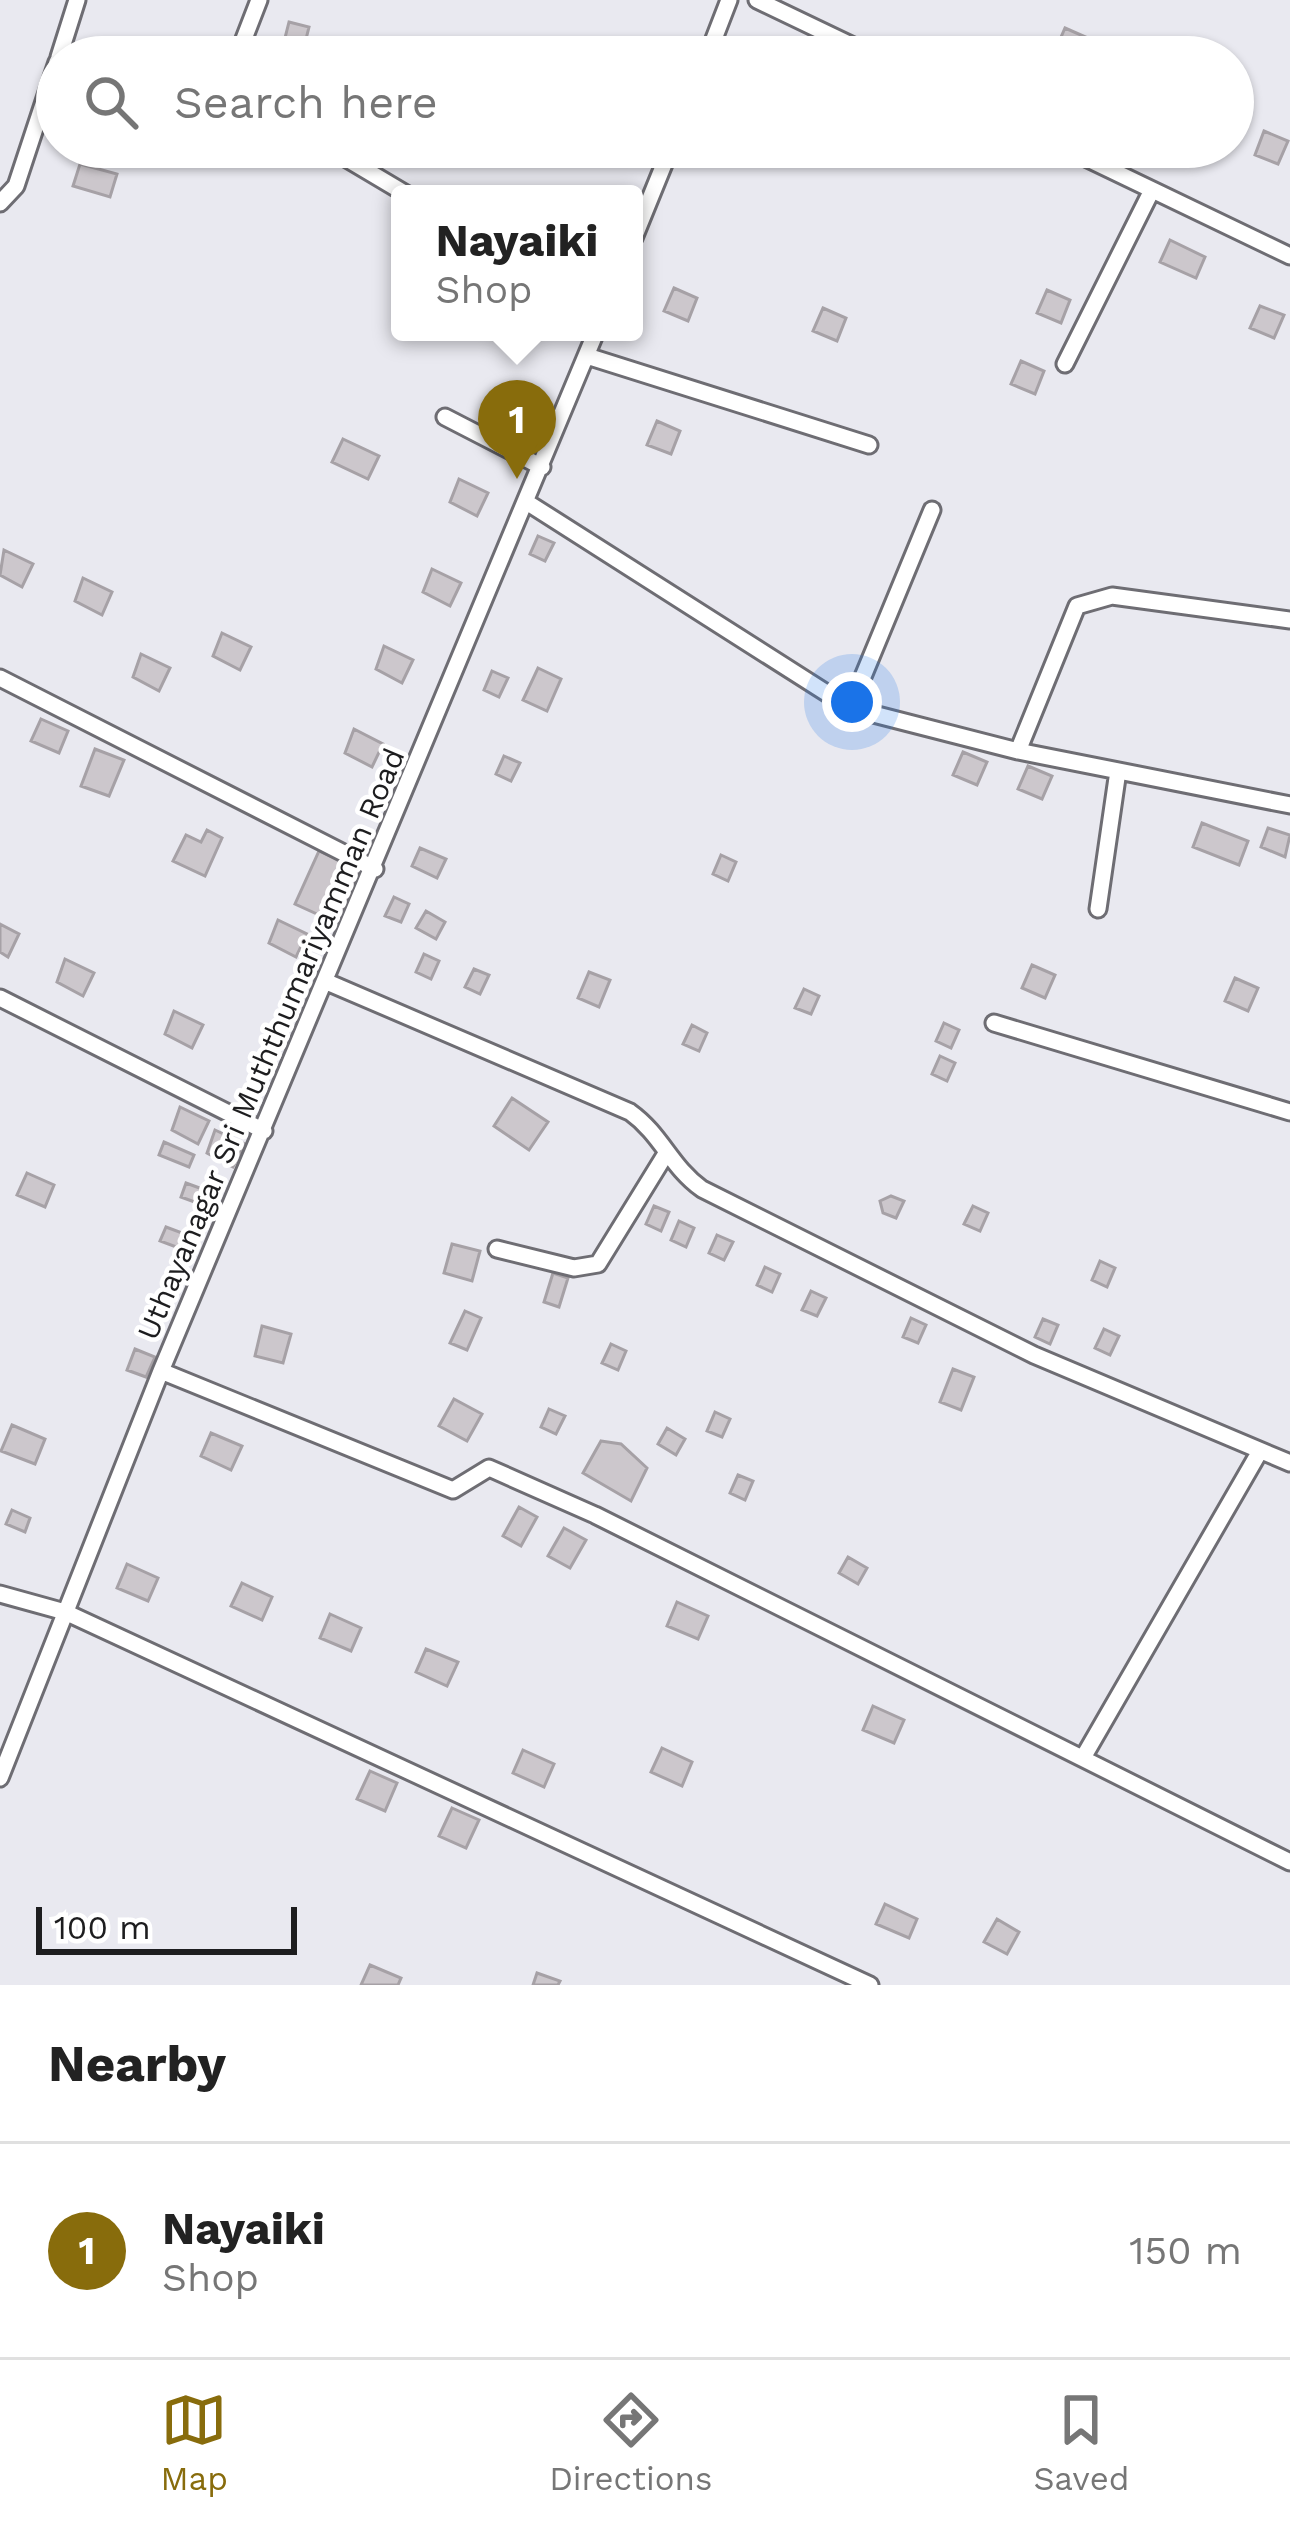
<!DOCTYPE html>
<style>
:root{--surface:#fff;--page:#f6f6f6;--text:#222;--muted:#767676;--line:#e0e0e0;--accent:#886c0c}
body{margin:0;font-family:"Work Sans",sans-serif;background:var(--page);color:var(--text)}
.scale{position:absolute;left:36px;bottom:30px;width:261px;box-sizing:border-box;padding-left:12px;border:6px solid #1d1d1f;border-top:0;font-size:33px;line-height:42px;white-space:nowrap;color:#1d1d1f;-webkit-text-stroke:9px #fff;paint-order:stroke}
.you{position:absolute;left:852px;top:702px;width:42px;height:42px;margin:-30px;border:9px solid #fff;border-radius:50%;background:#1a73e8;box-shadow:0 0 0 18px #1a73e833}
.badge{display:grid;place-items:center;width:78px;height:78px;border-radius:50%;background:var(--accent);color:#fff;font-size:39px;font-weight:700}
.pin{position:absolute;translate:-50% -99px;filter:drop-shadow(0 3px 6px #0008)}
.pin::after{content:'';position:absolute;top:63px;width:42px;height:36px;background:inherit;clip-path:polygon(0 0,100% 0,50% 100%)}
.popup{position:absolute;left:391px;top:185px;width:252px;height:156px;box-sizing:border-box;display:grid;place-content:center;border-radius:12px;background:var(--surface);filter:drop-shadow(0 3px 9px #0005);font-size:39px;white-space:nowrap;color:var(--muted)}
.popup b{font-size:45px;color:var(--text)}
.popup::after{content:'';position:absolute;left:50%;top:100%;margin-left:-24px;border:24px solid transparent;border-top-color:var(--surface)}
.list{margin:0;padding:0;list-style:none}
h2{display:flex;justify-content:space-between;align-items:center;height:156px;margin:0;padding:0 48px;font-size:51px}
h2 small{font-size:39px;font-weight:400;color:var(--muted)}
.list li{display:grid;grid-template-columns:78px 1fr auto;gap:36px;align-items:center;box-sizing:border-box;height:216px;padding:0 48px;border-top:3px solid var(--line)}
.list b{display:block;font-size:45px;white-space:nowrap}
.list p{margin:0;font-size:39px;white-space:nowrap;color:var(--muted)}
.list em{font-size:39px;font-style:normal;color:var(--muted)}
.icon{flex:none;width:66px;height:66px;fill:none;stroke:currentColor;stroke-width:2;stroke-linecap:round;stroke-linejoin:round}
.map{position:relative;flex:none;width:1290px;height:1985px;overflow:hidden}
.search{position:absolute;background:var(--surface);box-shadow:0 3px 9px #0004;left:36px;right:36px;top:36px;height:132px;display:flex;align-items:center;gap:30px;box-sizing:border-box;padding:0 42px;border-radius:66px;color:var(--muted);font-size:45px}
.sheet{height:372px;background:var(--surface)}
nav{display:flex;justify-content:space-around;align-items:center;box-sizing:border-box;height:168px;border-top:3px solid var(--line);background:var(--surface);font-size:33px;color:var(--muted)}
nav a{display:grid;justify-items:center;gap:6px}
nav .on{color:var(--accent)}
.map>svg:first-child{display:block}
</style>
<div class="map">
<svg width="1290" height="1985" viewBox="0 0 1290 1985">
<rect width="100%" height="100%" fill="#e9e9f0"/>
<!-- building -->
<path fill="#ccc7cc" stroke="#a6a1a6" stroke-width="3" d="M289 22 309 27 304 47 284 42Z
M1065 28 1088 38 1080 57 1055 51Z
M1264 131 1288 141 1278 164 1255 155Z
M80 164 117 174 110 197 73 186Z
M1170 240 1205 257 1196 278 1160 262Z
M674 288 697 298 688 321 664 311Z
M1047 290 1070 300 1061 323 1037 313Z
M1260 306 1284 315 1274 338 1250 328Z
M823 308 846 318 837 341 813 331Z
M1021 361 1044 371 1035 394 1011 384Z
M657 421 680 431 671 454 647 445Z
M343 439 379 456 368 479 332 462Z
M459 479 488 493 477 516 450 502Z
M538 536 554 543 545 561 530 554Z
M4 550 33 564 22 587 0 575Z
M432 569 461 583 450 606 423 592Z
M83 578 112 592 102 615 75 601Z
M222 633 251 647 240 670 213 656Z
M384 646 413 660 402 683 376 669Z
M141 654 170 668 159 691 133 677Z
M538 668 561 679 547 711 523 700Z
M492 671 508 678 499 697 484 690Z
M41 719 68 731 59 753 31 741Z
M354 729 383 744 372 767 345 753Z
M95 749 124 760 109 796 81 786Z
M963 752 987 762 977 785 953 775Z
M504 756 520 763 511 781 496 774Z
M1028 766 1052 776 1042 799 1018 789Z
M1202 823 1248 841 1239 865 1193 847Z
M1268 828 1290 835 1285 857 1261 847Z
M207 830 222 838 205 876 173 861 186 835 201 842Z
M420 848 446 859 437 878 412 866Z
M319 851 363 871 339 924 295 904Z
M721 855 736 862 728 881 713 874Z
M394 897 409 904 401 922 385 916Z
M426 911 445 922 436 939 416 928Z
M278 920 307 934 296 957 269 943Z
M0 924 19 934 8 957 0 952Z
M424 954 439 961 431 979 416 972Z
M65 959 94 973 83 996 57 982Z
M1032 965 1055 975 1045 998 1022 988Z
M474 969 489 975 480 994 465 987Z
M589 972 610 980 599 1007 578 998Z
M1235 978 1258 988 1248 1011 1225 1001Z
M804 989 819 996 811 1014 795 1008Z
M174 1011 203 1025 192 1048 165 1034Z
M944 1023 959 1030 951 1048 936 1041Z
M692 1025 707 1033 699 1051 683 1044Z
M940 1056 955 1063 947 1081 932 1074Z
M512 1098 548 1122 529 1150 494 1126Z
M180 1107 209 1121 198 1144 172 1130Z
M215 1130 245 1144 233 1167 207 1153Z
M164 1142 194 1155 189 1167 159 1155Z
M27 1173 54 1185 45 1207 17 1195Z
M186 1183 205 1190 200 1204 181 1197Z
M891 1196 904 1201 896 1218 883 1213 880 1201Z
M654 1206 669 1212 661 1231 646 1224Z
M973 1206 988 1213 980 1231 964 1224Z
M679 1221 694 1228 686 1247 671 1240Z
M166 1227 185 1234 179 1248 160 1241Z
M717 1235 733 1242 724 1260 709 1253Z
M452 1244 480 1251 472 1281 444 1273Z
M1100 1261 1115 1268 1107 1287 1092 1280Z
M765 1267 780 1274 772 1292 757 1285Z
M553 1273 568 1278 559 1307 544 1302Z
M811 1291 826 1298 817 1316 802 1310Z
M465 1311 481 1318 467 1350 450 1343Z
M911 1318 926 1325 918 1343 903 1337Z
M1043 1319 1058 1325 1050 1344 1035 1337Z
M262 1326 291 1334 283 1363 255 1356Z
M1104 1329 1119 1336 1110 1355 1095 1348Z
M611 1344 626 1351 618 1370 602 1363Z
M135 1349 155 1357 146 1377 127 1370Z
M953 1369 974 1377 961 1410 940 1402Z
M454 1399 482 1414 467 1441 439 1426Z
M549 1409 565 1416 556 1434 541 1427Z
M715 1412 730 1419 722 1437 707 1431Z
M12 1425 45 1439 35 1464 1 1451Z
M667 1428 685 1439 676 1455 658 1444Z
M211 1433 242 1446 231 1470 201 1456Z
M601 1441 621 1444 647 1468 631 1501 583 1473Z
M738 1475 753 1481 745 1500 730 1493Z
M519 1507 537 1517 521 1546 503 1536Z
M12 1510 30 1518 25 1532 6 1524Z
M564 1528 586 1540 570 1568 548 1556Z
M848 1557 867 1568 858 1584 839 1573Z
M127 1564 158 1578 148 1601 117 1588Z
M242 1583 272 1597 262 1620 231 1606Z
M677 1602 708 1616 698 1639 667 1626Z
M330 1614 361 1628 351 1651 320 1638Z
M426 1649 458 1662 447 1686 416 1672Z
M873 1706 904 1720 894 1743 863 1730Z
M662 1748 692 1762 682 1786 651 1772Z
M523 1750 554 1764 544 1787 513 1773Z
M370 1771 397 1783 385 1811 357 1799Z
M452 1808 479 1820 466 1848 439 1836Z
M885 1904 917 1919 909 1938 876 1924Z
M997 1919 1019 1932 1007 1954 984 1942Z
M370 1965 401 1978 398 1985H361Z
M537 1973 560 1981 558 1985H533Z"/>
<g fill="none" stroke-linecap="round" stroke-linejoin="round">
<defs>
<path id="minor" d="M757 0 876 57
M59 57 77 0
M237 57 259 0
M707 57 729 0
M327 147 406 194
M1063 147 1290 256
M0 203 16 186 57 62
M634 238 671 147
M587 356 869 445
M1065 364 1152 190
M445 417 542 467
M528 503 850 708 1018 751 1290 805
M0 678 375 869
M850 708 932 510
M1018 751 1077 606 1112 596 1290 620
M1098 909 1118 771
M327 982 630 1112C662 1135 670 1166 702 1189L1034 1355 1290 1463
M0 998 264 1131
M994 1023 1290 1112
M497 1249 574 1268 598 1264 667 1152
M161 1371 453 1490 489 1468 595 1515 1290 1862
M0 1594 65 1612 870 1985
M1084 1756 1260 1451
M0 1778 161 1371 596 332"/>
</defs>
<!-- minor casing -->
<use href="#minor" stroke="#6e6d73" stroke-width="21"/>
<!-- minor -->
<use href="#minor" stroke="#fff" stroke-width="15"/>
</g>
<g text-anchor="middle" stroke-width="9" stroke-linejoin="round" paint-order="stroke">
<!-- street labels -->
<g font-size="30" fill="#1d1d1f" stroke="#fff">
<text transform="translate(271 1044) rotate(-67)" y="10">Uthayanagar Sri Muththumariyamman Road</text>
</g>
</g>
</svg>
<div class="scale">100 m</div>
<div class="you"></div>
<div class="pin badge" style="left:517px;top:479px">1</div>
<div class="popup"><b>Nayaiki</b>Shop</div>
<div class="search"><svg class="icon" aria-label="search" viewBox="0 0 24 24"><circle cx="10" cy="10" r="6"/><path d="M15 15l6 6"/></svg>Search here</div>
</div>
<section class="sheet">
<h2>Nearby<small></small></h2>
<ul class="list">
<li><span class="badge">1</span><div><b>Nayaiki</b><p>Shop</p></div><em>150 m</em></li>
</ul>
</section>
<nav>
<a class="on"><svg class="icon" aria-label="map" viewBox="0 0 24 24"><path d="M3 6l6-2 6 2 6-2v14l-6 2-6-2-6 2zM9 4v14M15 6v14"/></svg>Map</a>
<a><svg class="icon" aria-label="directions" viewBox="0 0 24 24"><path d="M12 3l9 9-9 9-9-9zM9 14v-3h6M13 9l2 2-2 2"/></svg>Directions</a>
<a><svg class="icon" aria-label="saved" viewBox="0 0 24 24"><path d="M7 4h10v16l-5-4-5 4z"/></svg>Saved</a>
</nav>
